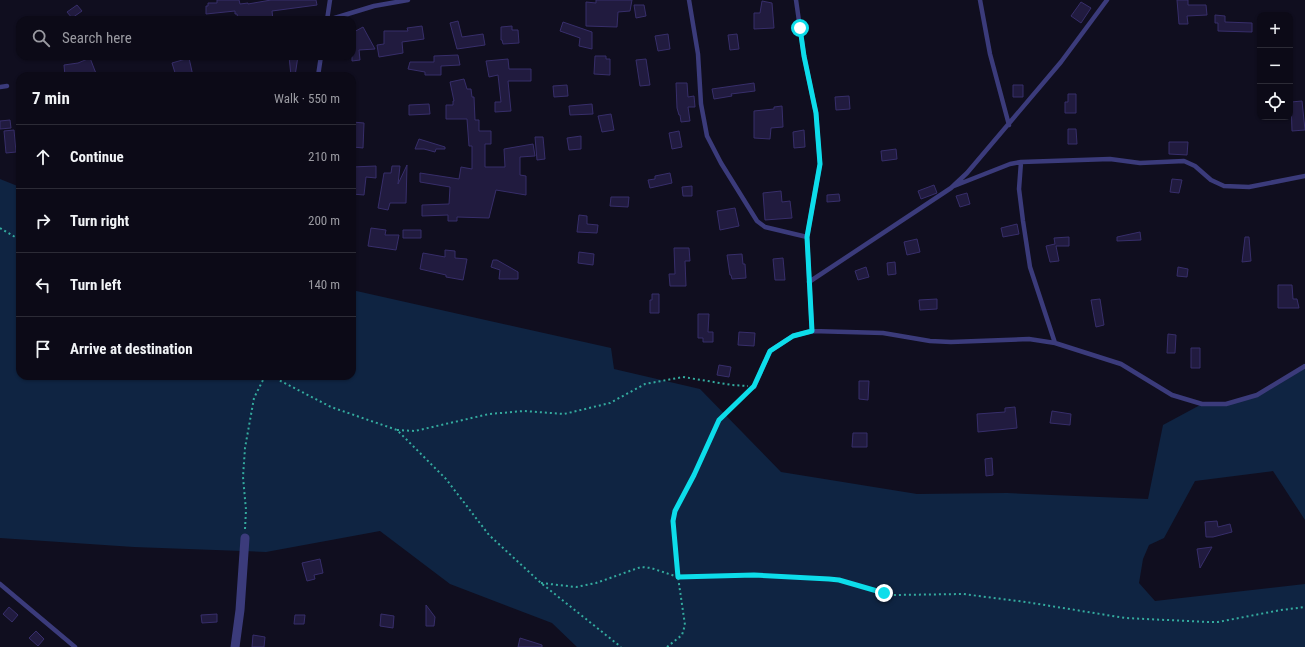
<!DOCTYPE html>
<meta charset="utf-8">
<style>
:root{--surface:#0c0a17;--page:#151320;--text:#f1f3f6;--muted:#9a9aa1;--line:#2c2b36}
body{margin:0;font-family:"Roboto Condensed",sans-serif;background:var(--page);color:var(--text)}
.controls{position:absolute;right:12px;top:12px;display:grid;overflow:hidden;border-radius:8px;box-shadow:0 1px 3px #0004}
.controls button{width:36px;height:36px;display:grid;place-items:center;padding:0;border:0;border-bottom:1px solid var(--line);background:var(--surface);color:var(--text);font:20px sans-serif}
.stop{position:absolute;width:12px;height:12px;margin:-9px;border:3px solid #0dddea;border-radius:50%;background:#fff}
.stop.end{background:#0dddea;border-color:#fff;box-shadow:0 1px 4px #0008}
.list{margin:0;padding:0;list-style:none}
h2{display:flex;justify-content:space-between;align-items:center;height:52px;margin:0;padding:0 16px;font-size:17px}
h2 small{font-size:13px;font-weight:400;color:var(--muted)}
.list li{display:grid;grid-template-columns:26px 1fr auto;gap:12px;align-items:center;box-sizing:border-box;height:64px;padding:0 16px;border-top:1px solid var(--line)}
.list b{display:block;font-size:15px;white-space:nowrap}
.list em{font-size:13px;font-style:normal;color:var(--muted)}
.icon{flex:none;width:22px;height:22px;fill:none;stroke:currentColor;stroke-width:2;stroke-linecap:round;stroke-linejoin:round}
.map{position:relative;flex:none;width:1305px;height:647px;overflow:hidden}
.search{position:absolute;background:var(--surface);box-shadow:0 1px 3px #0004;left:16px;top:16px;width:340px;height:44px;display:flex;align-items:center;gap:10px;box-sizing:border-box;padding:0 14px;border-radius:12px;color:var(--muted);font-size:15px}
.panel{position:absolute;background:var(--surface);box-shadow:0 1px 3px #0004;left:16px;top:72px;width:340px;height:308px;border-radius:12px}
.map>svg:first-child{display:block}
</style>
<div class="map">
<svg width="1305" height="647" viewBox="0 0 1305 647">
<rect width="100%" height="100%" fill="#100e1f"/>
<!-- water -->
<path fill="#0f2442" d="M0 179 20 187V376H352V290L611 348 614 369 700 389 781 472 917 494 1007 493 1148 499 1163 425 1202 404H1226L1257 395 1305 366V520L1273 471 1195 481 1164 538 1149 545 1143 559 1139 583 1155 601 1305 584V647H577L552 623 450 584 380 531 266 552 134 547 0 538Z"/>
<!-- building -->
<path fill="#211b3f" stroke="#372e6a" d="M217 0H239L240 4 248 3V4L271 0H316L317 5 272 11 273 20H238L237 14H235V11L206 14V6H208V3H217Z
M596 0H632L630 11 618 12 617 27 586 26V2L596 3Z
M1177 0H1188V5H1206L1207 15 1187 16 1188 24H1179Z
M762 1 772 3 774 28 754 29V13H760Z
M1081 2 1091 8 1081 23 1071 16Z
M77 5 82 11 72 18 67 12Z
M634 5H644L646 16 636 18Z
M1215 15 1225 16V22L1252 23V32L1218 31V23H1215Z
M458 21 462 37 483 34 485 45 457 49 450 23Z
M563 22 592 32V49L579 46 580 38 560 31Z
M422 26 424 39 402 42 403 53 379 57 377 45 384 44V31H408L407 28Z
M512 26V30H518L519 43 503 44 502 40H501V27Z
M363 27 375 49 359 50 360 60 352 61V33Z
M668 34 670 49 658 51 655 36Z
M737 34 739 49 730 50 728 35Z
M458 55 460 65 441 66V75H425V72L408 69 410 62H434V56Z
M289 56H298L295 76H291Z
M595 56H606V59H610V75L594 74Z
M90 58 97 76H65L64 65 78 63Z
M189 58 193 76H176L172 63Z
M508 59 509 69H531V81H508L511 111 495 112V102H501L498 75 489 77 486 61Z
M646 59 650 85 640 86 636 60Z
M464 79 467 89H471L472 97H474L475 120H479V131H491V144H485V167H505L504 149 533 144 535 156 520 157V175L526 176V195L496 190 489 218 457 217V221H448V215L422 216V205L449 204 450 187 420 182V173L459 179 461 167 472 169V146H469L467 119H446V105H453V101H454L450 82Z
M676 83H687L688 97 694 96 695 107H688L690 121 681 122 680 115H679L677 108Z
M754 83 755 91 731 94 732 96 714 99 712 89Z
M567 85 568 96 554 97 553 86Z
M1013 85H1023V97H1013Z
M1068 94H1076V113H1065V102H1068Z
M849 96 850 109 836 110 835 97Z
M1302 101 1305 130 1292 131 1291 102Z
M429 104 430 114 409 115V105Z
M592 104 593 114 570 115 569 106Z
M782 106 783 127 771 128 770 139 754 138V111L774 109V107Z
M611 114 614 130 602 132 598 116Z
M10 120 11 128 0 129V121Z
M352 122 364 123 363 148 353 147 354 143H352Z
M1068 129H1076L1077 144H1068Z
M14 130 16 152 6 153 4 131Z
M804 130 805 147 794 148 793 132Z
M679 131 682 147 672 149 669 133Z
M581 136V149L569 150 567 138Z
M535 137H543L545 159 537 160Z
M419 139 445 147V149H436L435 152 424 149H415Z
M1169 142H1188L1187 155 1169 154Z
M896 149 897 159 882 161 881 151Z
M407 165 406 203H390L388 210 378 208 384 173H391L392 166H400L398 184Z
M376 166V178L366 177 364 195 352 194V167Z
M670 173 672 183 650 188 648 180 655 179V176Z
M1172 179 1182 180 1179 193 1170 192Z
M934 185 937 193 921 199 918 191Z
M692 186V196H683L682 187Z
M781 191 782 202 790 201 792 218 765 220 763 193Z
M967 193 970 204 960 207 956 196Z
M839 194 840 201 827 202V195Z
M611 197H629L628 207 610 206Z
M735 208 739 226 720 230 717 211Z
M579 215 587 216V224L598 225 597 233 577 232Z
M1017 224 1019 234 1003 237 1001 228Z
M371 228 386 230 385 235H399L396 250 368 246Z
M403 230H421V238H403Z
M1140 232 1141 240 1117 241V237Z
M1069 237V246H1056L1059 261 1050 262 1046 246 1055 244 1054 238Z
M1245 237H1249L1251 261 1242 262Z
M917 239 920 252 907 255 904 242Z
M674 248H689L690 261H685L686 286H670L669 274H675Z
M445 250 455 251V258L467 259 463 280 446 277V275L420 269 423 253 445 257Z
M579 252 594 254 593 265 578 263Z
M742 254 743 264H745L746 278 732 279 731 275H730L727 255Z
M783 258 785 280H775L773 259Z
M493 260H497L518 272V279H499L500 270 491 267Z
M895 262 896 274 888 275 887 263Z
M866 267 869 277 858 280 855 271Z
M1178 267 1188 269 1187 277 1177 276Z
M1278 285H1292L1293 299H1297L1299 308H1278Z
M652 294H659V313H650V300H652Z
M937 299V309L920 310 919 300Z
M1100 299 1104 325 1096 327 1091 300Z
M698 314H709L708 332H713V342H703V338H698Z
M739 332 755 333 754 346 738 345Z
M1168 334 1176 335 1175 353H1167Z
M1191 348H1200V368H1191Z
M719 365 731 367 729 377 717 375Z
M859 381H869L868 400 859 399Z
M1015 407 1017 428 978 432 977 414 1005 412V408Z
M1052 411 1071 414 1070 425 1050 423Z
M853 433H867V447H852Z
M992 458 993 475 986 476 985 459Z
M1217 521 1218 527 1230 524 1232 532 1213 537H1206L1205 522Z
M1212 547 1200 568 1197 549Z
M320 559 323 573 314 575 315 579 307 581 302 563Z
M426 605 435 617 434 626H426Z
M9 607 18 615 12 622 3 614Z
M217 614V622L202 623 201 615Z
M381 614 394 616 393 628 380 626Z
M295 615H305L304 624H294Z
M36 631 44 639 38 646 29 638Z
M253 635 265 637 264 647H252Z
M520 638 542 645V647H518Z"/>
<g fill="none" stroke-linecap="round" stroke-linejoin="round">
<!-- path -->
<path stroke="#34ab9f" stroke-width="2" stroke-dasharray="2 3" stroke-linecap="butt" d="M0 228 20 240
M271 376 331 407 397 430 446 479 489 535 541 583 621 647
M397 430 415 431 489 414 524 411 564 414 610 403 645 384 683 377 732 385 748 386
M245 529 246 510 243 477 245 448 254 398 265 376
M541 583 576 587 596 583 641 567 651 568 678 577 754 575 829 579C851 581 871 592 893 595L963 594 1026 602 1125 618 1208 622H1218L1281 610 1305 607
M667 647 682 635 685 625 678 577 673 521 675 511 694 475 719 420 750 390"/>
<!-- service -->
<path stroke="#3b3b7b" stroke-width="4.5" d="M689 0 698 54 701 104 707 136 721 163 757 221 765 227 807 237
M796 0 804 56 816 113 820 164 807 237 812 331
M980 0 990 54 1009 125
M327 20 330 0
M328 20 374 6 408 0
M318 76 321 56
M0 87 7 86
M1021 162 1019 189 1023 221 1030 267 1055 343
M954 186 1010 164 1021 162 1110 159 1140 163 1184 161 1195 166 1211 180 1224 186 1249 187 1305 176
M809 282 951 188 967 173 1061 62 1107 0
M754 387 770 351 793 336 812 331 883 333 930 341 951 342 1029 339 1055 343 1121 364 1172 395 1202 404H1226L1257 395 1305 366
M0 584 75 647"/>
<!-- minor -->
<path stroke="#3b3b7b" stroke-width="9" d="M235 647 240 610 245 538"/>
</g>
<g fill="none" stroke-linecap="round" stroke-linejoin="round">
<!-- route -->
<path stroke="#0dddea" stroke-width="5" d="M800 28 804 56 816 113 820 164 807 237 812 331 793 336 770 351 754 386 719 420 694 475 675 511 673 521 678 577 754 575 829 579 839 580 884 593"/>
</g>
</svg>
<div class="controls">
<button>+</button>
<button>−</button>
<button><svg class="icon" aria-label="locate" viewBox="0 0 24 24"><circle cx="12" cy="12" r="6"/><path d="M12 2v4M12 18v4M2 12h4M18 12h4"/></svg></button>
</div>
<div class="stop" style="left:800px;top:28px"></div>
<div class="stop end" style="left:884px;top:593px"></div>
<div class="search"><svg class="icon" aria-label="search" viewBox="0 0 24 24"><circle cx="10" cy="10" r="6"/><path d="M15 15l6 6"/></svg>Search here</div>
<section class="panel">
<h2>7 min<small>Walk · 550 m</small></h2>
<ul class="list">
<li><svg class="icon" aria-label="ahead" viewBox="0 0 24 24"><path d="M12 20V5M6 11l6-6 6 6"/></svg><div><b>Continue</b></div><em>210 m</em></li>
<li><svg class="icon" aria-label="right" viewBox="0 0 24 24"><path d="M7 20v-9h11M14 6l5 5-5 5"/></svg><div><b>Turn right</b></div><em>200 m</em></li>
<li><svg class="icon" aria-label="left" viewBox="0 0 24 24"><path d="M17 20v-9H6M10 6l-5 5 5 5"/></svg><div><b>Turn left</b></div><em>140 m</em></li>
<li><svg class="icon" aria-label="arrive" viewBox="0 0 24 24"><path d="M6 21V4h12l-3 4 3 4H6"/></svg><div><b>Arrive at destination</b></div></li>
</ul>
</section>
</div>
